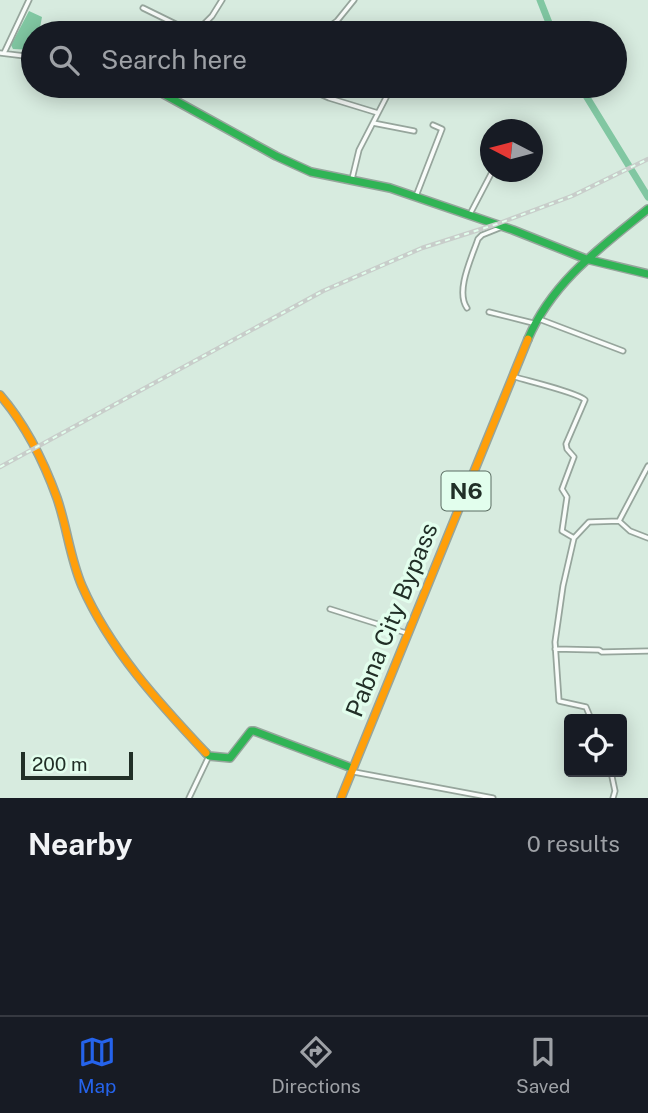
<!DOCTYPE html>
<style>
:root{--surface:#171b24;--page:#242831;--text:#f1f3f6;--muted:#9ea1a6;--line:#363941;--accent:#2563eb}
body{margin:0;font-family:"Public Sans",sans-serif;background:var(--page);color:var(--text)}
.controls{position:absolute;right:21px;bottom:21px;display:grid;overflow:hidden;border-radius:7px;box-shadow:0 4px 18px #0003}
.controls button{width:63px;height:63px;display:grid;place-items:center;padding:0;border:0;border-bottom:2px solid var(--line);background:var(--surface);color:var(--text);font:35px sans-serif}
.compass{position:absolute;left:480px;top:119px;width:63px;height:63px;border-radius:50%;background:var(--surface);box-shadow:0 4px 18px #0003;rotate:276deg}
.scale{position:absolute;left:21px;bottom:18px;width:112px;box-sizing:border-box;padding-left:7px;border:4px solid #212f27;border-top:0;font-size:19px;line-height:24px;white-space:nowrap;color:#212f27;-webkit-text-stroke:5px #e2feed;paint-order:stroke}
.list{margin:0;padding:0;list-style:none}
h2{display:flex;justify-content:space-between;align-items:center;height:91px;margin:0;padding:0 28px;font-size:30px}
h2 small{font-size:23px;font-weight:400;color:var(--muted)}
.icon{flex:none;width:38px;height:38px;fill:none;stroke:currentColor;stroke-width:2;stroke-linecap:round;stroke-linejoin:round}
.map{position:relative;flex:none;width:648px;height:798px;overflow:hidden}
.search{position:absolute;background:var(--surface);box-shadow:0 4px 18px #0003;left:21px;right:21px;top:21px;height:77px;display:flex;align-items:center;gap:18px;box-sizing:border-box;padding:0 24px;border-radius:38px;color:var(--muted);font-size:26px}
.sheet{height:217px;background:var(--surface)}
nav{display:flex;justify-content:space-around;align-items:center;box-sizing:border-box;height:98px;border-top:2px solid var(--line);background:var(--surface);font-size:19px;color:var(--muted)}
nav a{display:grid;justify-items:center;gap:4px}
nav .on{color:var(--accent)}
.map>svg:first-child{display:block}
</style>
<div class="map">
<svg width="648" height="798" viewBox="0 0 648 798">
<rect width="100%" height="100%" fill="#d7ebdf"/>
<!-- water -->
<path fill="#81c7a2" d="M29 11 42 17 39 33H33V50L13 49 11 45Z"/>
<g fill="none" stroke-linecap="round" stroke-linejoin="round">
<!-- river -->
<path stroke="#81c7a2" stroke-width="7" d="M540 0 553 33
M580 86 648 197"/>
<defs>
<path id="street" d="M143 8 194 33
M195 33 212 16 222 0
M320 33 337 21 354 0
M444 33 450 27 466 33
M0 53 33 57
M4 53 29 0
M302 86 329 98 378 113
M373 123 414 131
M352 179 359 150 392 86
M416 196 442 129 433 125
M470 214 492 172
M467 308C455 291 472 257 478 239L482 235 502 227
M489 312 533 323
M539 319 623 351
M515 377C528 381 579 393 585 400L566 444 567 449 574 457 562 489 567 497 562 531 574 538
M619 521 648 466
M330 609 406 633
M555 649 599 650 602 652 648 651
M591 719 586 707 559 701 555 642 563 586 574 538 589 522 619 521 630 531 648 538
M354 772 493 798
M611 772 615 791 613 798
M189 798 209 756"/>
<path id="fast" d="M149 86 276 156 311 172 390 188 513 230 586 259 648 274
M528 339C552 282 601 247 648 209
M206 753 209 756 230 758 251 731H254L352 768"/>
<path id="slow" d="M0 395C25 424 44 462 57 498 67 527 70 558 82 586 110 650 159 703 206 753
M341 798 528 339"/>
</defs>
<!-- street casing -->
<use href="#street" stroke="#96a59c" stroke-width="7"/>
<!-- fast casing -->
<use href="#fast" stroke="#96a59c" stroke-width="10"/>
<!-- slow casing -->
<use href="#slow" stroke="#96a59c" stroke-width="10"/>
<!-- street -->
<use href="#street" stroke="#f9fcfa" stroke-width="3.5"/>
<!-- fast -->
<use href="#fast" stroke="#30b455" stroke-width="7"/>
<!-- slow -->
<use href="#slow" stroke="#ff9f0a" stroke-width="7"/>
<defs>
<path id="rail" d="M0 467 323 291 422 248 497 224 572 196 648 159"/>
</defs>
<!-- rail casing -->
<use href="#rail" stroke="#c8cdca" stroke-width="4.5"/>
<!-- rail -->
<use href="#rail" stroke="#e2feed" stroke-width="2" stroke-dasharray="5" stroke-linecap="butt"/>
</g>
<g text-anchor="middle" stroke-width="7" stroke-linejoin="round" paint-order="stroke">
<!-- shield labels -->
<rect fill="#e2feed" stroke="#5b6d62" stroke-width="2" x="441.5" y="471.5" width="49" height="39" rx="5"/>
<g font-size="23" font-weight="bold" fill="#212f27">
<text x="466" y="499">N6</text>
</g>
<!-- street labels -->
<g font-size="24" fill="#212f27" stroke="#e2feed">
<text transform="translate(392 620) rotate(-68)" y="8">Pabna City Bypass</text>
</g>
</g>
</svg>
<div class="controls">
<button><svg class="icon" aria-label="locate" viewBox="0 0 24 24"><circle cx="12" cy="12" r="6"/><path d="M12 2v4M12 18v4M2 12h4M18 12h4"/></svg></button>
</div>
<svg class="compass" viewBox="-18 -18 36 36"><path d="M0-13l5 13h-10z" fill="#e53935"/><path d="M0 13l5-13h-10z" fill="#9ea1a6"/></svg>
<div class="scale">200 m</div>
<div class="search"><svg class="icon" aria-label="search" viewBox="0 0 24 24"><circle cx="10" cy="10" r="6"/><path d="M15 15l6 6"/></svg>Search here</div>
</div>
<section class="sheet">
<h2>Nearby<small>0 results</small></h2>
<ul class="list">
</ul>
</section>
<nav>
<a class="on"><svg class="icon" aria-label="map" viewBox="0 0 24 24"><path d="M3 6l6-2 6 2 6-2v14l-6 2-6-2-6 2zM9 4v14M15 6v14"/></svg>Map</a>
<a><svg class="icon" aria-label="directions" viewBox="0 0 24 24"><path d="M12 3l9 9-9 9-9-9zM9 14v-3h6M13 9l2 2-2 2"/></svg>Directions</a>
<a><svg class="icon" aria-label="saved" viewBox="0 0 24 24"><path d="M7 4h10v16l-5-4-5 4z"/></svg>Saved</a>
</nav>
